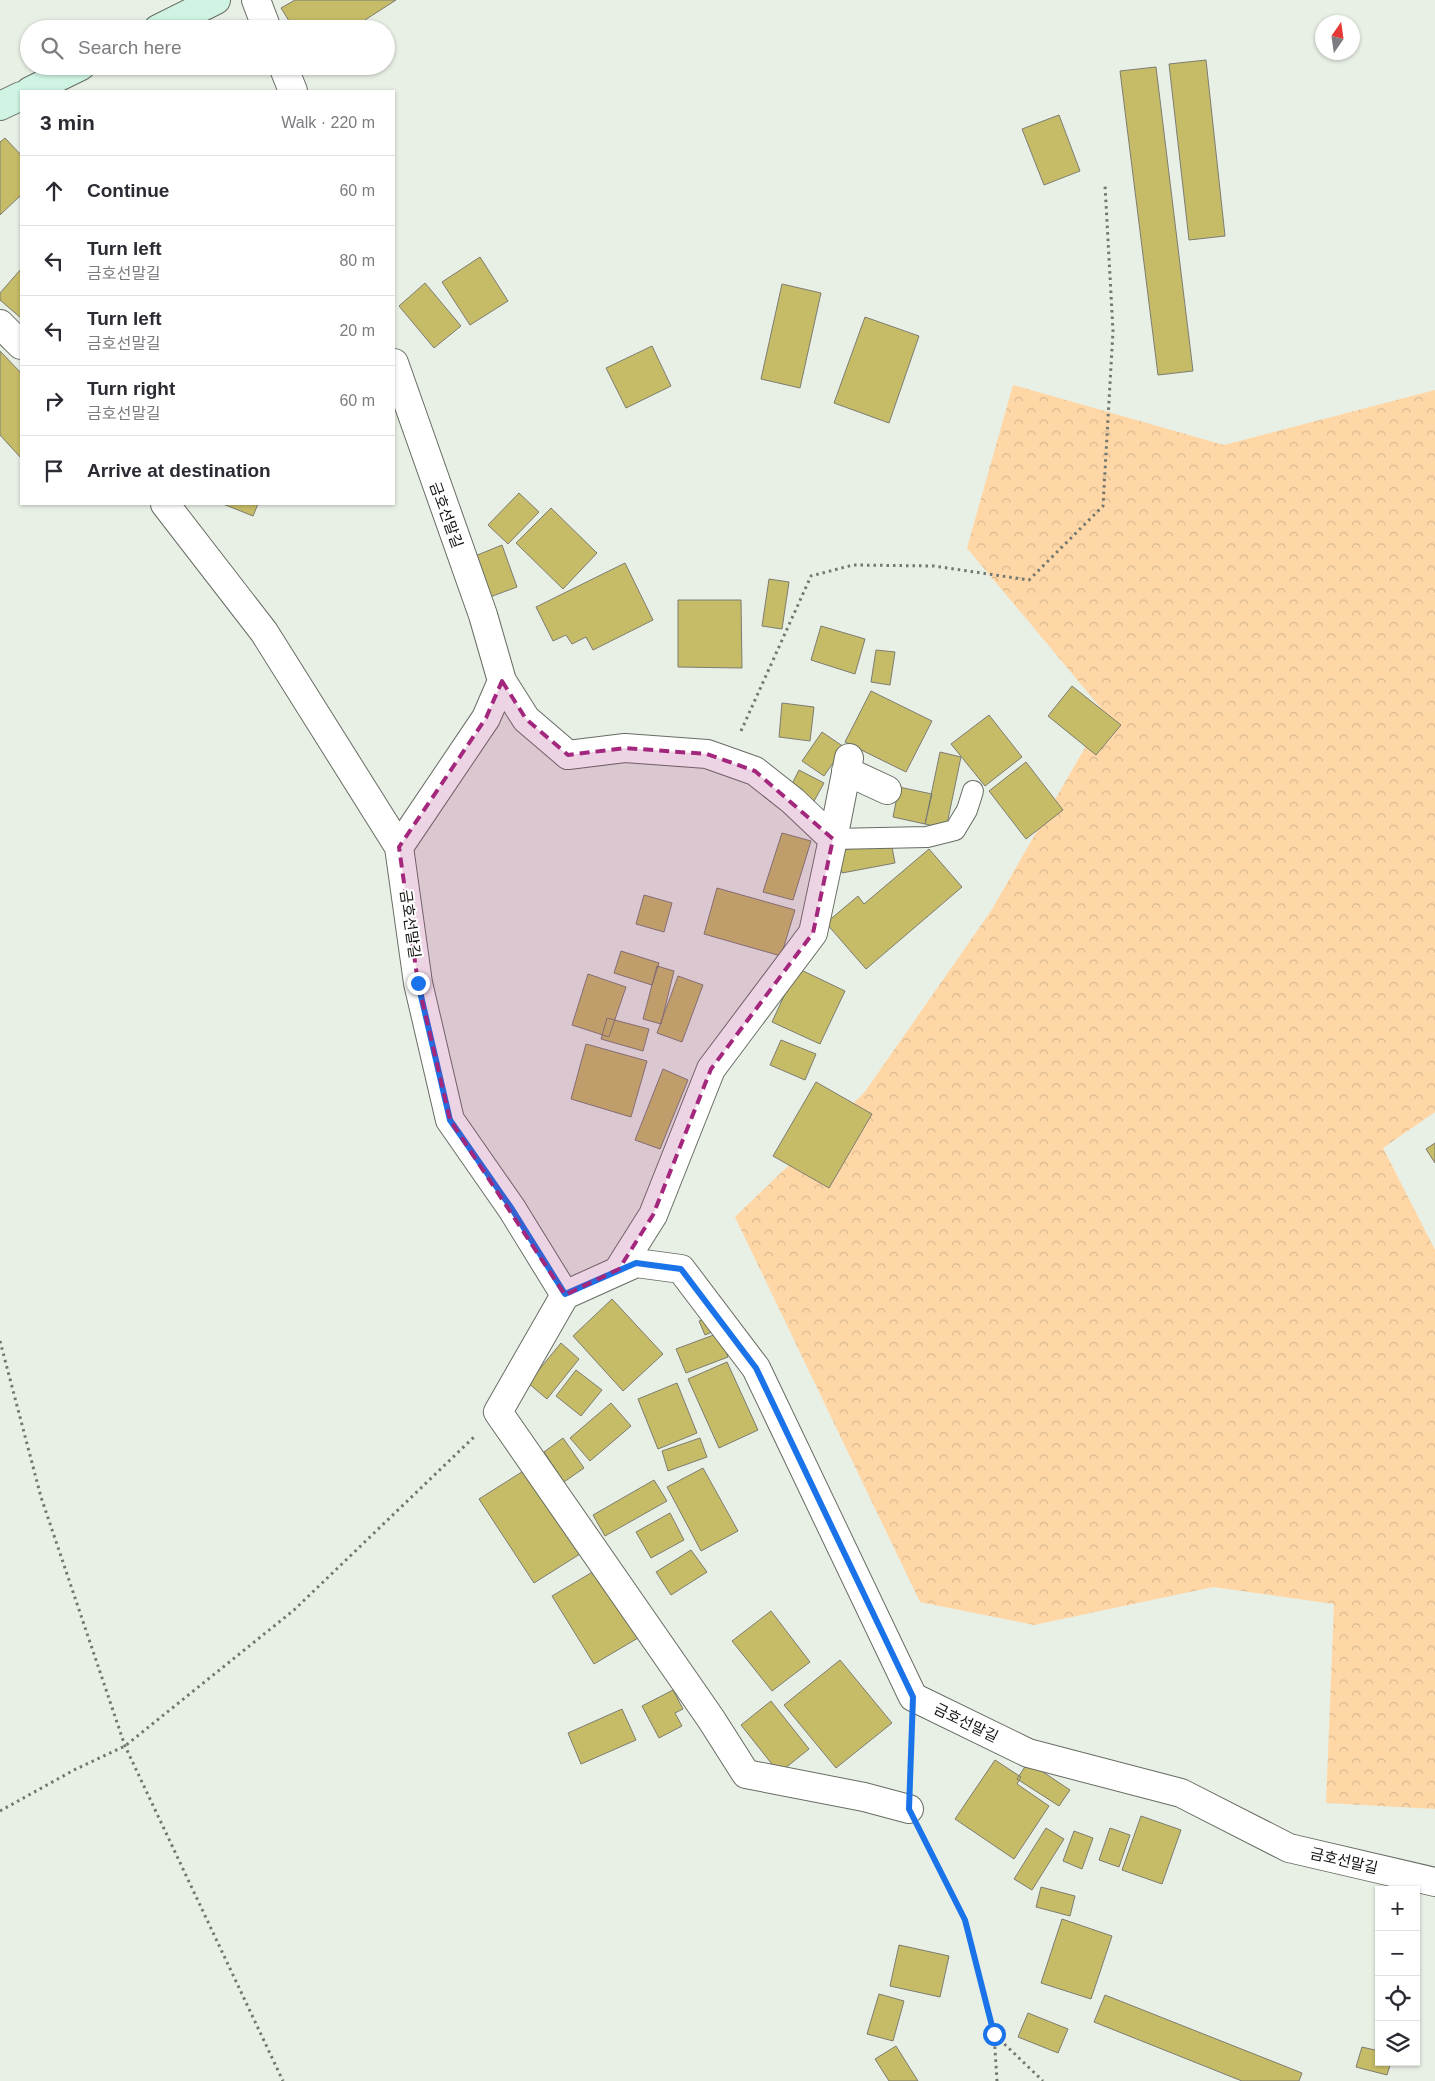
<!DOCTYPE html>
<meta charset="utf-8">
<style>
:root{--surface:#fff;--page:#f7f7f7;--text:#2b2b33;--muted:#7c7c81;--line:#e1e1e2}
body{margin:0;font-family:Helvetica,"Noto Sans KR",sans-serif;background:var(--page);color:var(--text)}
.controls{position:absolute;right:15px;bottom:15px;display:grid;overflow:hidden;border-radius:0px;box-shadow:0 1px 4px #0004}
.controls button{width:45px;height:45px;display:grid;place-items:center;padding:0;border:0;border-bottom:1px solid var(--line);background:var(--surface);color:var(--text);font:25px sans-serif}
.compass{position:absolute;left:1315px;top:15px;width:45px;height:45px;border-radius:50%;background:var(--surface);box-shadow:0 1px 4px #0004;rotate:13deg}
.stop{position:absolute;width:15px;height:15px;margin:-11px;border:4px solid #1a73e8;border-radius:50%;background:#fff}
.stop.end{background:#1a73e8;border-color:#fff;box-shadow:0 1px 5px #0008}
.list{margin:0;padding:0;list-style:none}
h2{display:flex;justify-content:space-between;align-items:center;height:65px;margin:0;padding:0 20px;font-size:21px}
h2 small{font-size:16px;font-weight:400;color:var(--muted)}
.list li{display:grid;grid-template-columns:32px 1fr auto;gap:15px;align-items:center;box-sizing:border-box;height:70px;padding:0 20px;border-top:1px solid var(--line)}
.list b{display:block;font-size:19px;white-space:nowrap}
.list p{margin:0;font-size:16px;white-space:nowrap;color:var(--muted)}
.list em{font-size:16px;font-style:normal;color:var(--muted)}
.icon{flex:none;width:28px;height:28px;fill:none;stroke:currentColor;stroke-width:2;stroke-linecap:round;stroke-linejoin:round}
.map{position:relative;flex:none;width:1435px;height:2081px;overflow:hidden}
.search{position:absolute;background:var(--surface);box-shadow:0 1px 4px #0004;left:20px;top:20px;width:375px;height:55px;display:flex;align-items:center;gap:12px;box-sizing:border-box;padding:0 18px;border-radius:28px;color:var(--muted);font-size:19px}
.panel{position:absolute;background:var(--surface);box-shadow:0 1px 4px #0004;left:20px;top:90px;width:375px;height:415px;border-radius:0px}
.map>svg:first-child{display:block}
</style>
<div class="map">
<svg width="1435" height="2081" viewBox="0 0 1435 2081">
<defs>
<pattern id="forest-crowns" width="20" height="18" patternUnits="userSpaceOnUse" patternTransform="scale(1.25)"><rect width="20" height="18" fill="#ffd7a7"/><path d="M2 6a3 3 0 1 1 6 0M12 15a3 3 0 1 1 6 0" fill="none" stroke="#d9b88f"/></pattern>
</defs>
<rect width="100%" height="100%" fill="#e8efe4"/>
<!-- forest -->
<path fill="url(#forest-crowns)" d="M1013 385 1224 445 1435 390V1112L1383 1148 1435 1250V1809L1326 1803 1334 1604 1213 1587 1034 1625 920 1602 735 1217 864 1093 991 911 1105 713 967 548Z"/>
<!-- building -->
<path fill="#c6bc67" stroke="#7d7c71" d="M295 0H396L351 29H294L281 8Z
M1206 60 1225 236 1189 240 1169 64Z
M1156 67 1193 371 1158 375 1120 71Z
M1059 115 1080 171 1044 185 1022 129Z
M5 138 21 155V195L0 215V142Z
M480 257 508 301 470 325 442 282Z
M21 269V318L0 300V293Z
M425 283 461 326 434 348 399 306Z
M782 284 821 293 800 388 761 379Z
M865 317 919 336 889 423 834 403Z
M652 346 671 386 626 408 606 368Z
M0 351 21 373V458L0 435Z
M519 493 539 512 508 544 488 525Z
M223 504H258L253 516Z
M551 508 597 553 563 589 516 543Z
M502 545 517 587 490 597 475 556Z
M625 563 653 620 593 650 586 637 572 644 566 635 553 641 536 607Z
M769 579 789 582 782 629 762 626Z
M678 600H741L742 668 678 667Z
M821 626 865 639 855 674 811 660Z
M876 650 895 652 890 685 871 682Z
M1072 686 1121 725 1096 755 1048 716Z
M871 691 932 721 906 772 845 742Z
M782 703 814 707 810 741 779 737Z
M989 715 1022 757 985 786 951 744Z
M822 732 844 747 824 776 802 761Z
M940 752 961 757 946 829 925 824Z
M1026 762 1063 810 1026 839 989 791Z
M799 770 824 783 813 803 789 790Z
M899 787 932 794 925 824 893 817Z
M782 833 811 841 793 900 763 892Z
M891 842 895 863 842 873 838 851Z
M929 849 962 887 866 969 826 923 858 896 864 904Z
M717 888 795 910 781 956 704 934Z
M644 895 672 903 664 932 636 924Z
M621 951 659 963 652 985 614 973Z
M657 966 674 971 661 1024 643 1019Z
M797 968 845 991 820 1044 772 1022Z
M588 974 626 987 609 1037 572 1025Z
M678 976 703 985 682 1042 657 1033Z
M607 1018 649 1029 643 1051 601 1039Z
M781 1040 816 1054 805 1080 770 1065Z
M586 1044 647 1061 631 1117 571 1099Z
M663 1069 688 1080 660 1149 635 1140Z
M816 1082 872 1114 829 1188 773 1156Z
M1435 1143V1163L1426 1149Z
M612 1299 663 1354 623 1391 573 1336Z
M711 1316 717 1330 705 1335 699 1321Z
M719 1333 728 1357 686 1373 676 1349Z
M561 1343 579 1359 547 1399 528 1383Z
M727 1362 758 1430 719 1448 688 1379Z
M576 1370 602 1390 581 1416 556 1396Z
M677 1383 697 1433 658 1449 638 1399Z
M611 1403 631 1426 590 1461 570 1438Z
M563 1438 584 1468 564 1482 544 1452Z
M700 1438 707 1457 668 1471 662 1451Z
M703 1468 738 1531 701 1551 667 1487Z
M525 1470 580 1554 534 1583 479 1499Z
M654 1480 667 1501 605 1536 593 1515Z
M670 1513 684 1540 651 1558 636 1532Z
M691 1550 707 1572 671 1595 656 1572Z
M596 1570 638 1638 594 1664 552 1596Z
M771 1611 810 1662 772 1691 732 1641Z
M840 1660 892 1723 836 1768 784 1705Z
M673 1690 683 1709 675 1713 682 1726 659 1738 642 1706Z
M771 1701 809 1749 779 1773 741 1725Z
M622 1709 636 1740 581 1764 568 1733Z
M995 1760 1021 1777 1017 1784 1049 1806 1014 1859 955 1819Z
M1028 1762 1070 1790 1059 1806 1017 1779Z
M1141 1816 1181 1830 1162 1884 1122 1870Z
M1046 1828 1064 1839 1032 1890 1014 1879Z
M1110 1828 1130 1835 1119 1867 1099 1860Z
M1074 1831 1093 1838 1082 1869 1063 1861Z
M1041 1887 1075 1896 1070 1916 1036 1907Z
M1062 1919 1112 1936 1091 1999 1041 1983Z
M899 1945 949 1956 940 1997 890 1986Z
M879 1994 904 2001 893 2041 867 2034Z
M1105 1995 1302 2073 1299 2081H1242L1094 2022Z
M1028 2013 1068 2029 1058 2053 1018 2037Z
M896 2046 918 2081H889L875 2059Z
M1362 2047 1379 2051V2062H1391L1387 2075 1356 2067Z"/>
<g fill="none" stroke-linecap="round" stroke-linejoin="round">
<defs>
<path id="lane" d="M833 839 927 837 955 830 967 810 973 791"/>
<path id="street" d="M256 0 267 29
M283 66 293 91
M0 324 21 345
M394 363 483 615 502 681 486 718 399 847
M165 504 264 632 399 847 418 983 450 1120 512 1209 565 1295 636 1263 681 1269 756 1368 913 1697 1028 1753 1181 1793 1289 1848 1435 1882
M502 681 526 719 568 755 625 748 707 754 755 771 793 801 833 839 813 933 711 1069 653 1215 619 1269
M846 771 887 790
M833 839 849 758
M565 1295 498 1412 711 1719 746 1774 864 1797 909 1809"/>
<path id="secondary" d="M158 29 216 0
M30 91 81 66
M0 106 21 96"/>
</defs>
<!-- lane casing -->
<use href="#lane" stroke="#676d63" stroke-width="22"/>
<!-- street casing -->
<use href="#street" stroke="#676d63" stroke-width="30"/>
<!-- secondary casing -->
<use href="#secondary" stroke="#676d63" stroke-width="30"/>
<!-- path -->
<path stroke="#727770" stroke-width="3" stroke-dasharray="2.5 4" stroke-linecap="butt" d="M741 731 811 576 853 565 934 566 1029 580 1103 506 1113 331 1105 185
M0 1341 41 1497 125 1746 283 2081
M910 1773 911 1735
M0 1811 74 1770 125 1746 294 1610 475 1436
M924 1839 965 1919 994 2034 997 2081
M995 2035 1043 2081"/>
<!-- lane -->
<use href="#lane" stroke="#fff" stroke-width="20"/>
<!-- street -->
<use href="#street" stroke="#fff" stroke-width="28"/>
<!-- secondary -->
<use href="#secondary" stroke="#cff4e4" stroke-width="28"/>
</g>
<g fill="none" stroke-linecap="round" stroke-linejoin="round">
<!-- route -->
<path stroke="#1a73e8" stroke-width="6" d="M418 983 450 1120 512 1209 565 1294 636 1263 681 1269 756 1368 913 1697 909 1809 965 1920 994 2034"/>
</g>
<!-- marked area -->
<path fill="#a3287d" fill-opacity="0.2" stroke="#a3287d" stroke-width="4" stroke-dasharray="10 6" stroke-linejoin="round" d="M502 681 526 719 568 755 625 748 707 754 755 771 833 839 813 933 711 1069 653 1215 619 1269 565 1295 450 1120 418 983 399 847 486 718Z"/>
<g text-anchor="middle" stroke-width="4" stroke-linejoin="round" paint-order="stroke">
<!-- street labels -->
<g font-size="15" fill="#0f120e" stroke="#fff">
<text transform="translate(446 515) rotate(70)" y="5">금호선말길</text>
<text transform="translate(410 924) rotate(82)" y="5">금호선말길</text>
<text transform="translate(966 1723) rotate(26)" y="5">금호선말길</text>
<text transform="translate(1344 1861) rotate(13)" y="5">금호선말길</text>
</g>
</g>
</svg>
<div class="controls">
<button>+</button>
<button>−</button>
<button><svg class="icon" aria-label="locate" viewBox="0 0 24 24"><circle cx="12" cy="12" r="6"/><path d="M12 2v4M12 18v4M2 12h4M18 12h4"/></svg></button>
<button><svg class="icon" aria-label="layers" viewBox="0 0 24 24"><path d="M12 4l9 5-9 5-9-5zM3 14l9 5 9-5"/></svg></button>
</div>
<svg class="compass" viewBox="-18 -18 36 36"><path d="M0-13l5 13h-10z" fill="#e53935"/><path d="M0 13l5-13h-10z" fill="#7c7c81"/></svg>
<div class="stop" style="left:994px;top:2034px"></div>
<div class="stop end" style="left:418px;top:983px"></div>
<div class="search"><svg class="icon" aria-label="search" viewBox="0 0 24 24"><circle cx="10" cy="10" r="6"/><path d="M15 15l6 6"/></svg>Search here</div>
<section class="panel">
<h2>3 min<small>Walk · 220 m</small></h2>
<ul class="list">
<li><svg class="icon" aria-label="ahead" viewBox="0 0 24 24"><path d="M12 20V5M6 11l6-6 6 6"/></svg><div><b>Continue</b></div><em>60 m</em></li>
<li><svg class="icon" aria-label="left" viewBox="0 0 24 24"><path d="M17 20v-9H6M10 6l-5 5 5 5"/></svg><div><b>Turn left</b><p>금호선말길</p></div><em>80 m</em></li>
<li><svg class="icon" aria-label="left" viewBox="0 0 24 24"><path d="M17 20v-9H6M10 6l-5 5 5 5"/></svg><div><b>Turn left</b><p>금호선말길</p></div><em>20 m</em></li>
<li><svg class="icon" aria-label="right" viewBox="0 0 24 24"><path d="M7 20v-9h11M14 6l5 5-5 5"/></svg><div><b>Turn right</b><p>금호선말길</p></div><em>60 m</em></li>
<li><svg class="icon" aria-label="arrive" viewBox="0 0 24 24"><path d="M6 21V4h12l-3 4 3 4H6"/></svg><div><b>Arrive at destination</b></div></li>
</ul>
</section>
</div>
